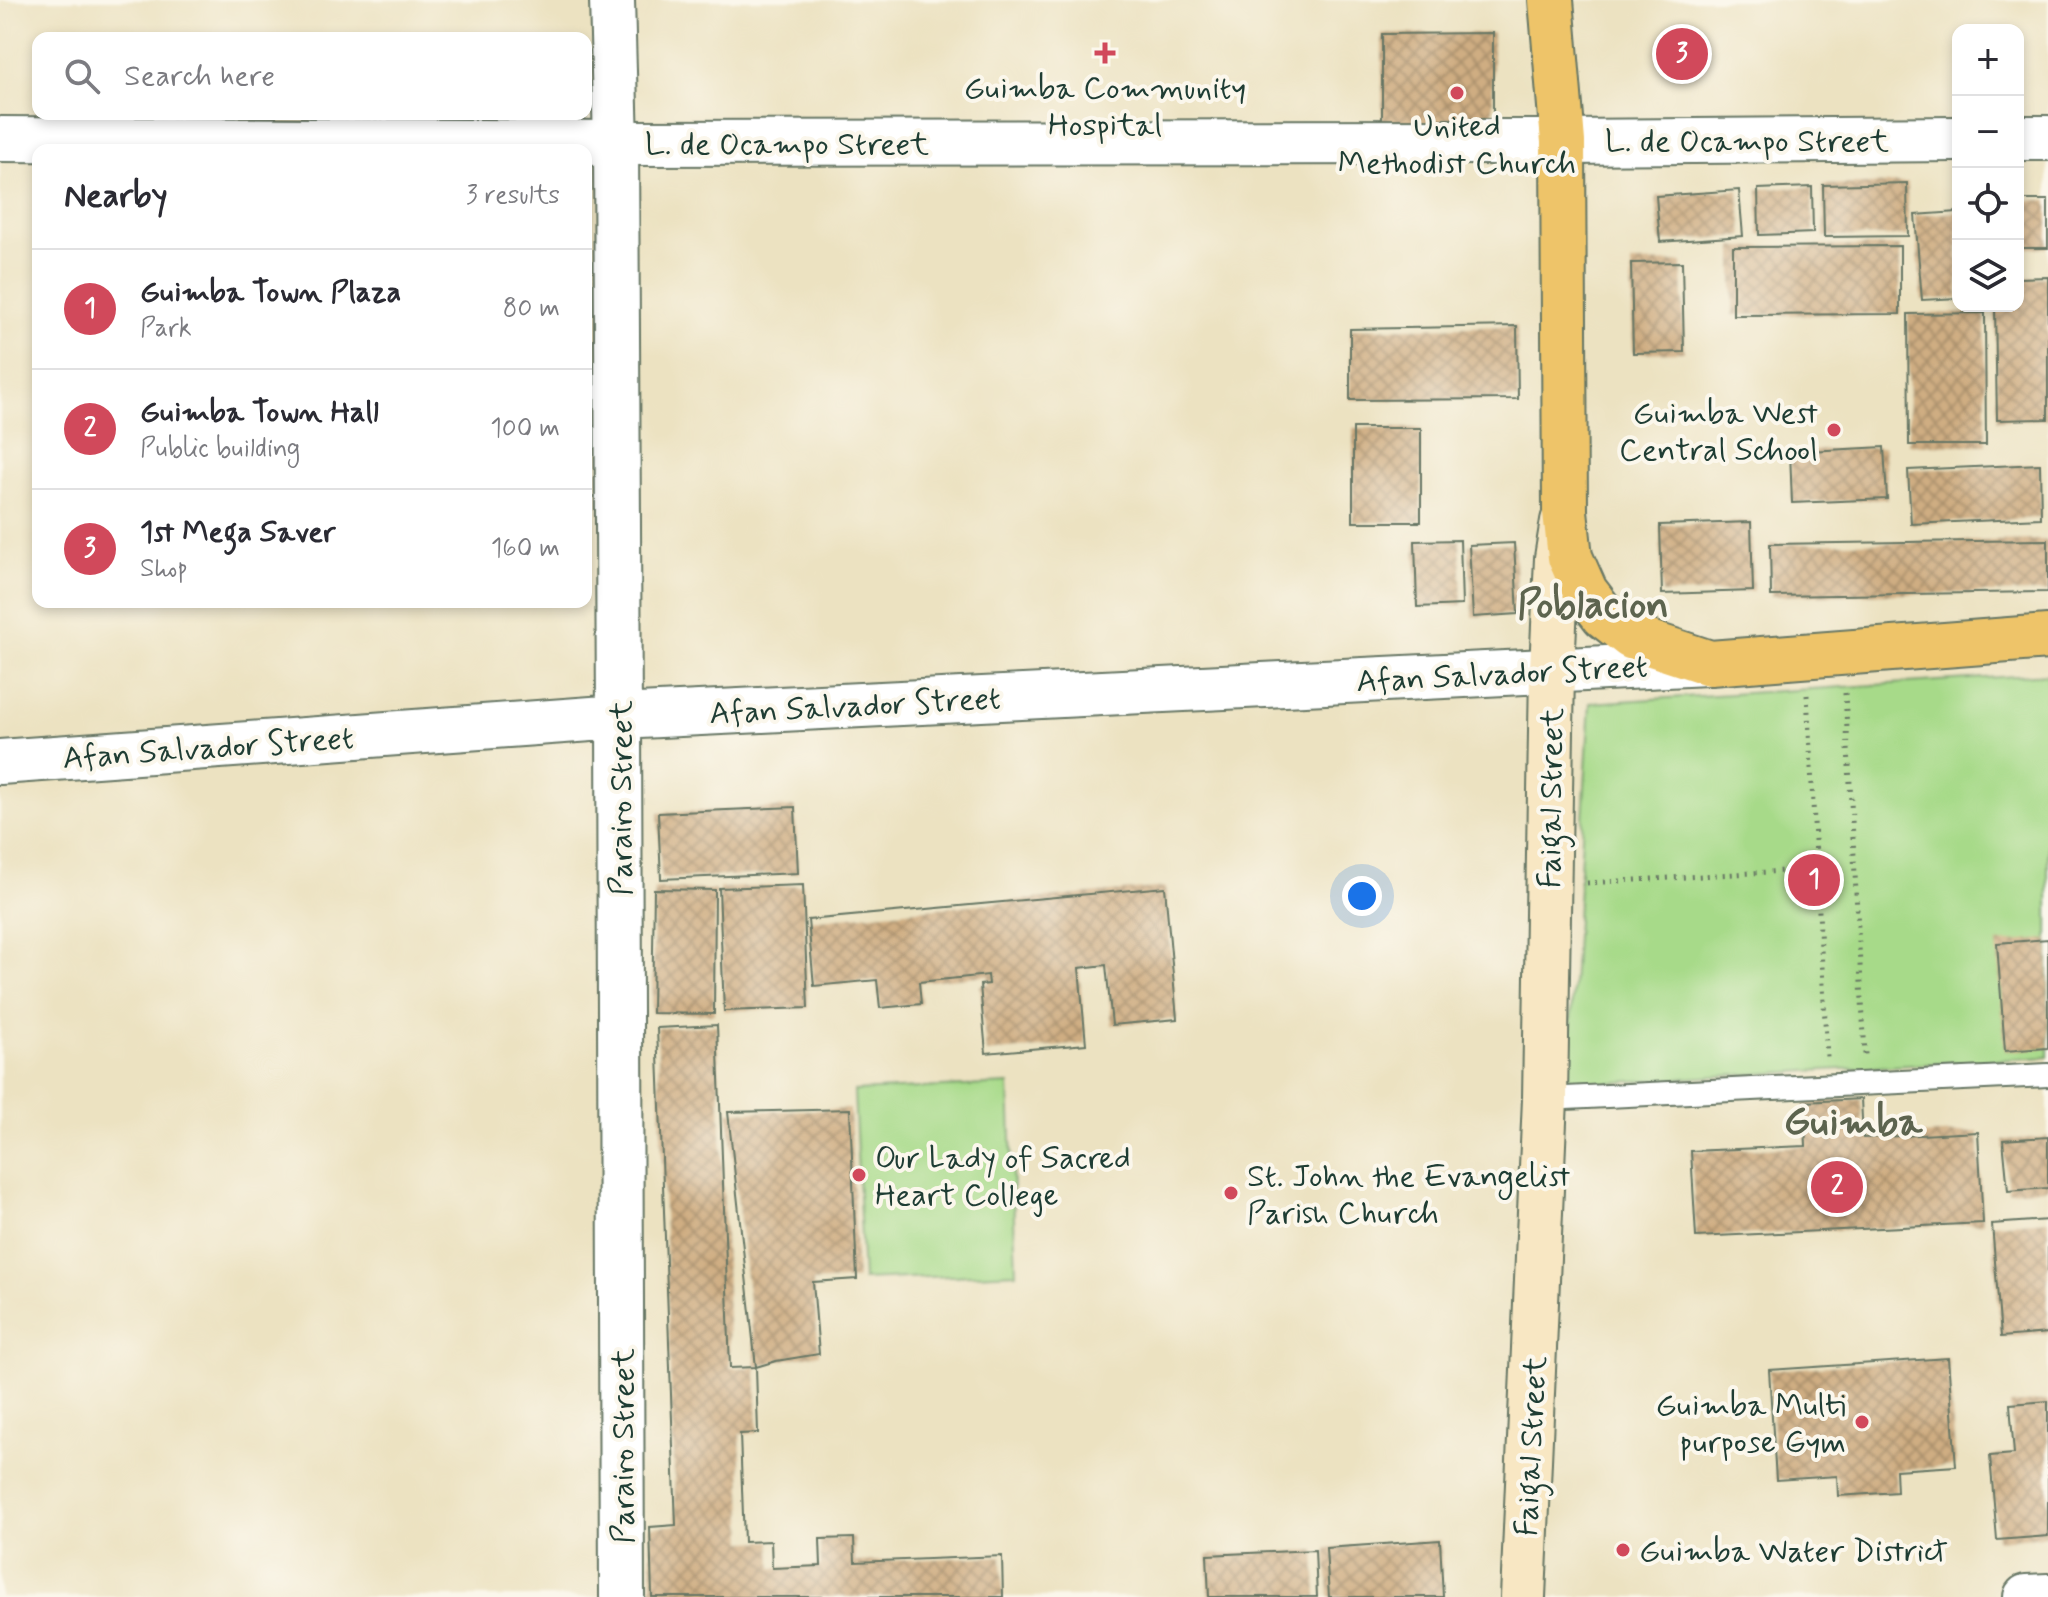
<!DOCTYPE html>
<meta charset="utf-8">
<style>
:root{--surface:#fff;--page:#f2f2f3;--text:#2b2b33;--muted:#7c7c81;--line:#e1e1e2;--accent:#d1495b}
body{margin:0;font-family:Mynerve,sans-serif;background:var(--page);color:var(--text)}
.controls{position:absolute;right:24px;top:24px;display:grid;overflow:hidden;border-radius:16px;box-shadow:0 4px 12px #0003}
.controls button{width:72px;height:72px;display:grid;place-items:center;padding:0;border:0;border-bottom:2px solid var(--line);background:var(--surface);color:var(--text);font:40px sans-serif}
.you{position:absolute;left:1362px;top:896px;width:28px;height:28px;margin:-20px;border:6px solid #fff;border-radius:50%;background:#1a73e8;box-shadow:0 0 0 12px #1a73e833}
.badge{display:grid;place-items:center;width:52px;height:52px;border-radius:50%;background:var(--accent);color:#fff;font-size:26px;font-weight:700}
.pin{position:absolute;translate:-50% -50%;border:4px solid #fff;box-shadow:0 2px 8px #0006}
.list{margin:0;padding:0;list-style:none}
h2{display:flex;justify-content:space-between;align-items:center;height:104px;margin:0;padding:0 32px;font-size:34px}
h2 small{font-size:26px;font-weight:400;color:var(--muted)}
.list li{display:grid;grid-template-columns:52px 1fr auto;gap:24px;align-items:center;box-sizing:border-box;height:120px;padding:0 32px;border-top:2px solid var(--line)}
.list b{display:block;font-size:30px;white-space:nowrap}
.list p{margin:0;font-size:26px;white-space:nowrap;color:var(--muted)}
.list em{font-size:26px;font-style:normal;color:var(--muted)}
.icon{flex:none;width:44px;height:44px;fill:none;stroke:currentColor;stroke-width:2;stroke-linecap:round;stroke-linejoin:round}
.map{position:relative;flex:none;width:2048px;height:1597px;overflow:hidden}
.search{position:absolute;background:var(--surface);box-shadow:0 4px 12px #0003;left:32px;top:32px;width:560px;height:88px;display:flex;align-items:center;gap:20px;box-sizing:border-box;padding:0 28px;border-radius:16px;color:var(--muted);font-size:30px}
.panel{position:absolute;background:var(--surface);box-shadow:0 4px 12px #0003;left:32px;top:144px;width:560px;height:464px;border-radius:16px}
.map>svg:first-child{display:block}
</style>
<div class="map">
<svg width="2048" height="1597" viewBox="0 0 2048 1597">
<defs>
<pattern id="building-cross-hatch" width="8" height="8" patternUnits="userSpaceOnUse" patternTransform="scale(2)"><rect width="8" height="8" fill="#cfad82"/><path d="M0 0l8 8M0 8l8-8" fill="none" stroke="#a78e6b"/></pattern>
</defs>
<rect width="100%" height="100%" fill="#fbf7ec"/>
<filter id="ink" filterUnits="userSpaceOnUse"><feTurbulence type="fractalNoise" baseFrequency=".0125" numOctaves="2"/><feDisplacementMap in="SourceGraphic" scale="16" xChannelSelector="R" yChannelSelector="G"/><feConvolveMatrix kernelMatrix="1 2 1 2 8 2 1 2 1" color-interpolation-filters="sRGB"/></filter>
<filter id="wash" filterUnits="userSpaceOnUse"><feTurbulence type="fractalNoise" baseFrequency=".006" numOctaves="4" result="noise"/><feDisplacementMap in="SourceGraphic" scale="32" xChannelSelector="R" yChannelSelector="G"/><feGaussianBlur stdDeviation="1.8" result="paint"/><feColorMatrix in="noise" values="0 0 0 0 0 0 0 0 0 0 0 0 0 0 0 0 0 1.4 0 .05"/><feComposite in="paint" operator="in"/></filter>
<g filter="url(#wash)">
<rect width="100%" height="100%" fill="#ece2c1"/>
<!-- green -->
<path fill="#a7da89" stroke="#638c5e" stroke-width="2" d="M2048 674V1057L1567 1085 1590 703Z
M1009 1084 1016 1273 863 1280 854 1091Z"/>
<g id="blocks">
<!-- building -->
<path fill="url(#building-cross-hatch)" d="M1493 33V122L1382 123V34Z
M1907 183 1908 236 1824 237 1823 185Z
M1812 187 1813 233 1759 235 1758 189Z
M1739 190 1743 236 1660 242 1656 196Z
M2018 200H2048V248H2018Z
M1958 212V298L1922 300 1915 215Z
M1900 246V314L1733 315V247Z
M1682 262 1684 352 1633 353 1631 263Z
M2048 277V419L1997 420 1995 306H2018V278Z
M1985 313 1986 445H1909L1908 314Z
M1517 326 1518 399 1350 400V329Z
M1353 428H1421V522H1353Z
M1884 447 1887 499 1792 503 1790 452Z
M2040 464 2041 518 1911 524 1908 470Z
M1751 522 1753 591 1662 594 1660 525Z
M1460 540 1462 605 1417 607 1415 541Z
M2048 540V592L1771 596 1770 544Z
M1514 543 1518 614 1473 617 1469 545Z
M795 807 798 873 661 879 658 813Z
M803 885 808 1008 724 1011 719 888Z
M1165 887 1177 1019 1112 1025 1106 965 1079 968 1086 1044 986 1053 980 985 989 984 988 975 919 982 921 1004 880 1008 877 980 814 986 808 920Z
M654 889 715 890 714 1014 652 1013Z
M2048 939V1048L2005 1051 1997 943Z
M717 1025 730 1368 756 1367 728 1112 850 1109 857 1279 813 1282 819 1354 776 1361 756 1367 758 1433 740 1434 744 1542 771 1541 772 1568 821 1566 820 1539 854 1538 855 1562 1002 1556 1003 1597H652L650 1527 676 1525 657 1028Z
M1861 1099 1863 1138 1978 1132 1983 1223 1696 1237 1691 1151 1806 1146 1804 1102Z
M2048 1137V1188L2008 1191 2003 1140Z
M2048 1220V1333L2001 1337 1992 1224Z
M1948 1358 1956 1466 1896 1470 1897 1492 1838 1496 1837 1476 1776 1480 1769 1370Z
M2048 1401V1536L1997 1540 1990 1456 2014 1454 2010 1404Z
M1440 1540 1443 1597H1329L1326 1548Z
M1315 1550 1317 1597H1209L1207 1555Z"/>
</g>
</g>
<g filter="url(#ink)">
<use href="#blocks" fill-opacity="0" stroke="#677765" stroke-width="2"/>
<g fill="none" stroke-linecap="round" stroke-linejoin="round">
<defs>
<path id="service" d="M1545 1099 2048 1075"/>
<path id="minor" d="M0 139 616 143 1563 142"/>
<path id="tertiary" d="M612 0 616 143 619 717 622 1597
M2018 138H2048
M1563 142 1958 139
M0 762 619 717 1707 663
M2026 1597 2048 1596"/>
<path id="secondary" d="M1523 1597 1545 1099 1552 670 1557 558 1563 521"/>
<path id="primary" d="M1551 0 1563 142 1565 511 1570 557 1585 591 1604 616 1631 637 1710 663 2048 637"/>
</defs>
<!-- service casing -->
<use href="#service" stroke="#677765" stroke-width="26"/>
<!-- minor casing -->
<use href="#minor" stroke="#677765" stroke-width="48"/>
<!-- tertiary casing -->
<use href="#tertiary" stroke="#677765" stroke-width="48"/>
<!-- secondary casing -->
<use href="#secondary" stroke="#677765" stroke-width="48"/>
<!-- primary casing -->
<use href="#primary" stroke="#677765" stroke-width="48"/>
<!-- path -->
<path stroke="#677765" stroke-width="5" stroke-dasharray="2 6" stroke-linecap="butt" d="M1845 693 1865 1055
M1807 695 1827 1057
M1587 883 1817 869"/>
<!-- service -->
<use href="#service" stroke="#fff" stroke-width="22"/>
<!-- minor -->
<use href="#minor" stroke="#fff" stroke-width="44"/>
<!-- tertiary -->
<use href="#tertiary" stroke="#fff" stroke-width="44"/>
<!-- secondary -->
<use href="#secondary" stroke="#f8e7c3" stroke-width="44"/>
<!-- primary -->
<use href="#primary" stroke="#eec469" stroke-width="44"/>
</g>
</g>
<!-- markers -->
<g fill="#d1495b" stroke="#fbf7ec" stroke-width="3">
<path d="M1101 41h8v8h8v8h-8v8h-8v-8h-8v-8h8z"/>
<circle cx="1457" cy="93" r="8"/>
<circle cx="1834" cy="430" r="8"/>
<circle cx="859" cy="1175" r="8"/>
<circle cx="1231" cy="1193" r="8"/>
<circle cx="1862" cy="1422" r="8"/>
<circle cx="1623" cy="1550" r="8"/>
</g>
<g text-anchor="middle" stroke-width="8" stroke-linejoin="round" paint-order="stroke">
<!-- poi labels -->
<g font-size="32" fill="#1f3d34" stroke="#fbf7ec" text-anchor="start">
<text x="1105" y="98" text-anchor="middle">Guimba Community<tspan x="1105" dy="37">Hospital</tspan></text>
<text x="1457" y="136" text-anchor="middle">United<tspan x="1457" dy="37">Methodist Church</tspan></text>
<text x="1818" y="423" text-anchor="end">Guimba West<tspan x="1818" dy="37">Central School</tspan></text>
<text x="875" y="1168">Our Lady of Sacred<tspan x="875" dy="37">Heart College</tspan></text>
<text x="1247" y="1186">St. John the Evangelist<tspan x="1247" dy="37">Parish Church</tspan></text>
<text x="1846" y="1415" text-anchor="end">Guimba Multi<tspan x="1846" dy="37">purpose Gym</tspan></text>
<text x="1639" y="1561">Guimba Water District</text>
</g>
<!-- street labels -->
<g font-size="32" fill="#1f3d34" stroke="#fbf7ec">
<text x="1747" y="151">L. de Ocampo Street</text>
<text x="787" y="154">L. de Ocampo Street</text>
<text transform="translate(1502 673) rotate(-3)" y="11">Afan Salvador Street</text>
<text transform="translate(855 705) rotate(-3)" y="11">Afan Salvador Street</text>
<text transform="translate(208 747) rotate(-4)" y="11">Afan Salvador Street</text>
<text transform="translate(620 798) rotate(-90)" y="11">Parairo Street</text>
<text transform="translate(1550 798) rotate(-89)" y="11">Faigal Street</text>
<text transform="translate(622 1446) rotate(-90)" y="11">Parairo Street</text>
<text transform="translate(1530 1446) rotate(-87)" y="11">Faigal Street</text>
</g>
<!-- district labels -->
<g font-size="40" font-weight="bold" fill="#5d644f" stroke="#fbf7ec">
<text x="1593" y="617">Poblacion</text>
<text x="1853" y="1134">Guimba</text>
</g>
</g>
</svg>
<div class="controls">
<button>+</button>
<button>−</button>
<button><svg class="icon" aria-label="locate" viewBox="0 0 24 24"><circle cx="12" cy="12" r="6"/><path d="M12 2v4M12 18v4M2 12h4M18 12h4"/></svg></button>
<button><svg class="icon" aria-label="layers" viewBox="0 0 24 24"><path d="M12 4l9 5-9 5-9-5zM3 14l9 5 9-5"/></svg></button>
</div>
<div class="you"></div>
<div class="pin badge" style="left:1814px;top:880px">1</div>
<div class="pin badge" style="left:1837px;top:1187px">2</div>
<div class="pin badge" style="left:1682px;top:54px">3</div>
<div class="search"><svg class="icon" aria-label="search" viewBox="0 0 24 24"><circle cx="10" cy="10" r="6"/><path d="M15 15l6 6"/></svg>Search here</div>
<section class="panel">
<h2>Nearby<small>3 results</small></h2>
<ul class="list">
<li><span class="badge">1</span><div><b>Guimba Town Plaza</b><p>Park</p></div><em>80 m</em></li>
<li><span class="badge">2</span><div><b>Guimba Town Hall</b><p>Public building</p></div><em>100 m</em></li>
<li><span class="badge">3</span><div><b>1st Mega Saver</b><p>Shop</p></div><em>160 m</em></li>
</ul>
</section>
</div>
